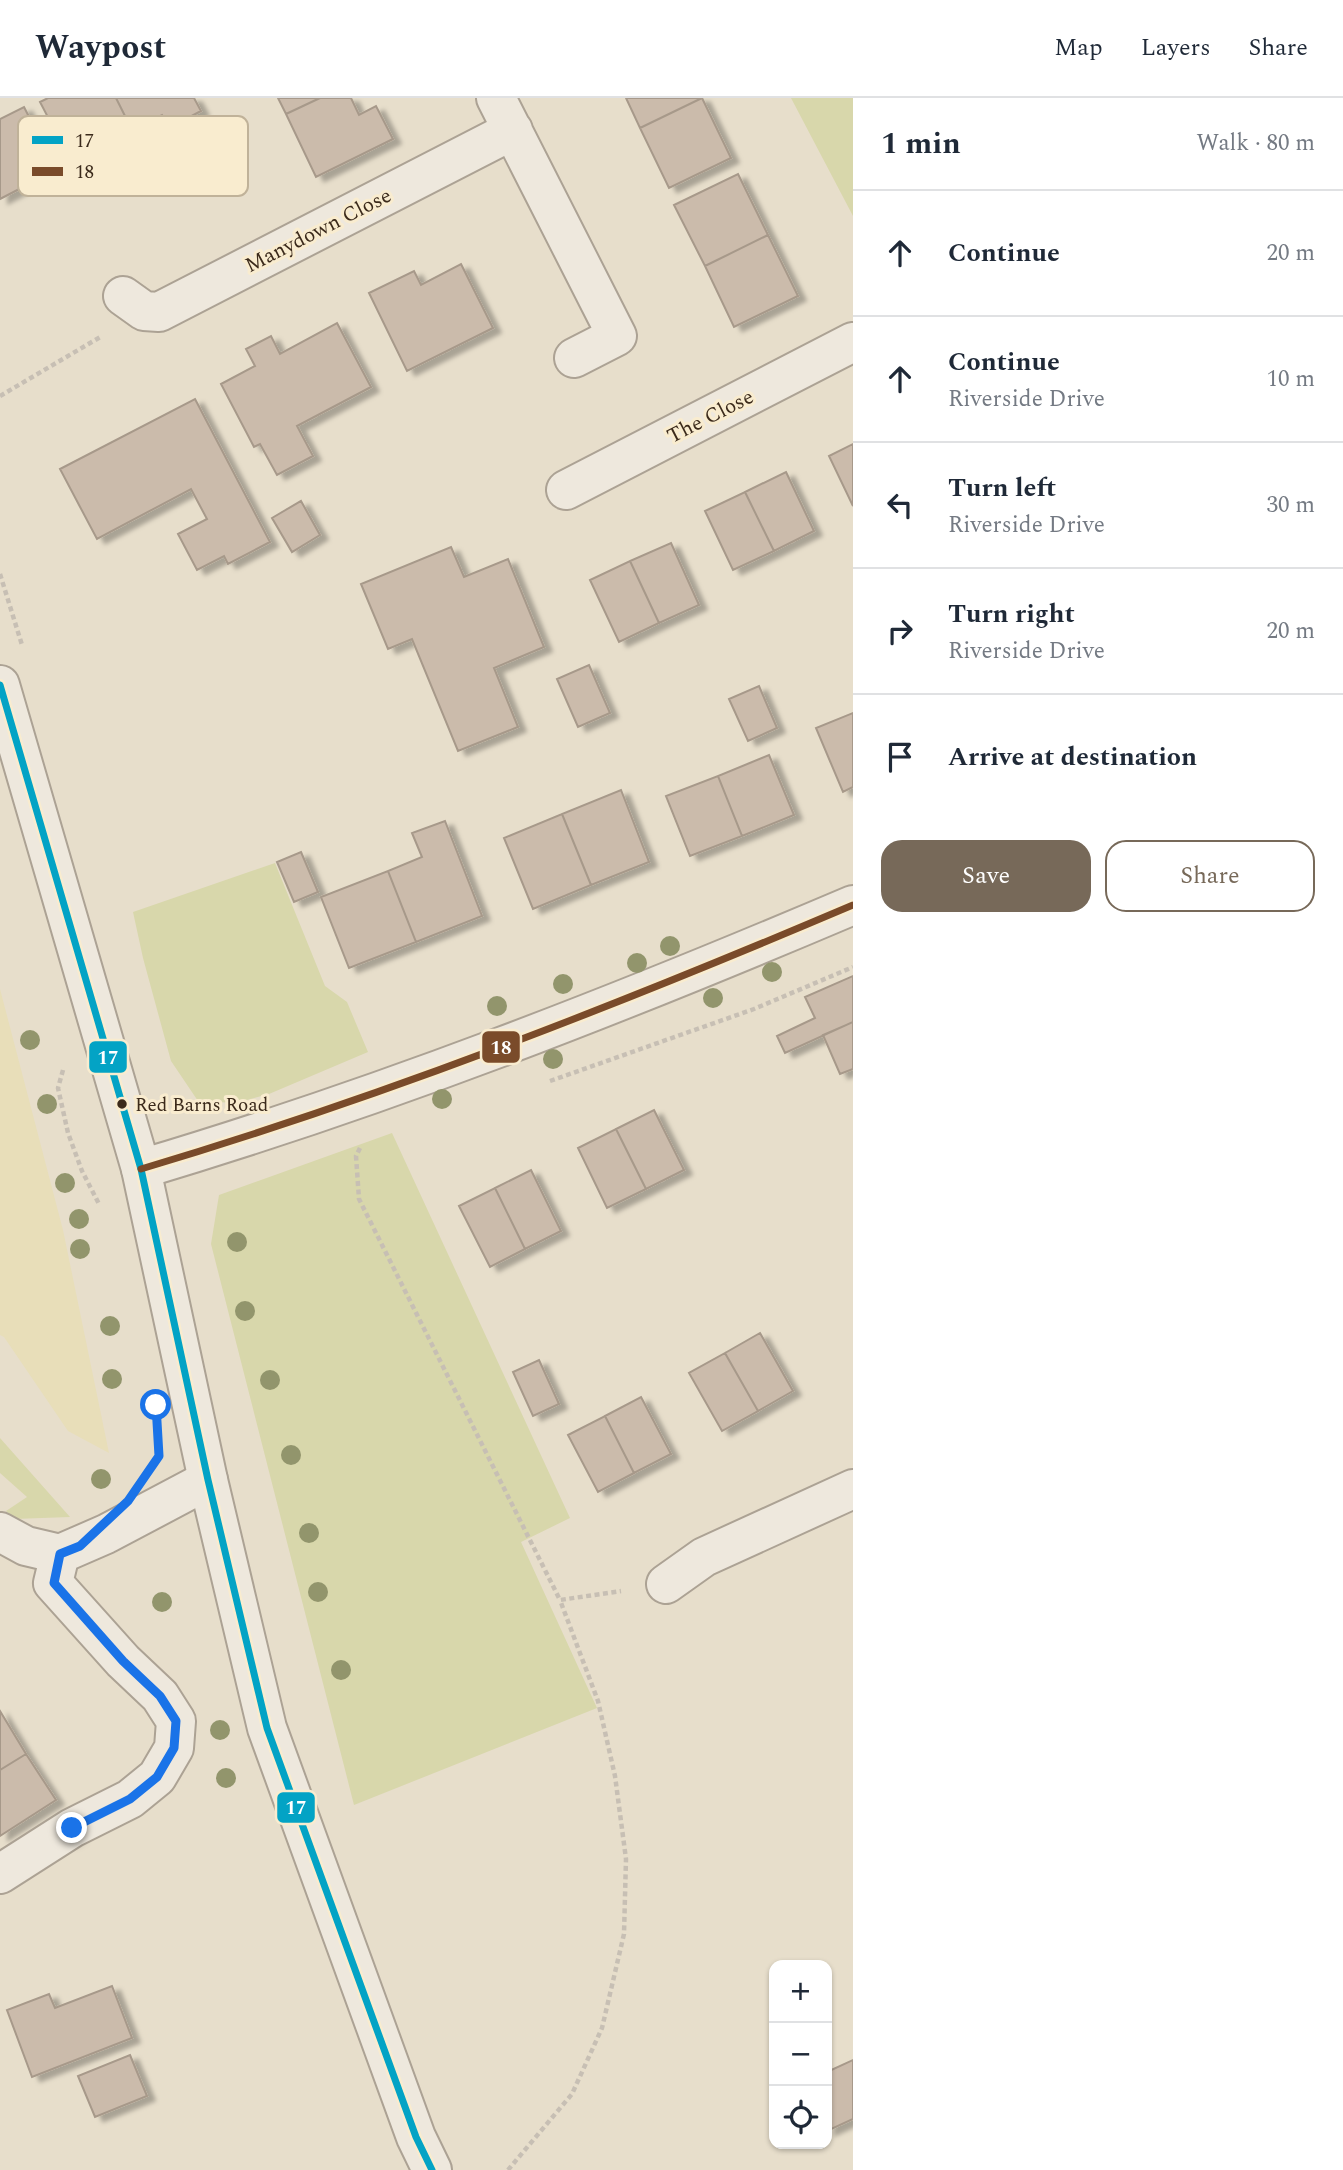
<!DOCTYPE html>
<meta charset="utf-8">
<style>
:root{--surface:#fff;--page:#f2f2f3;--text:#1f2937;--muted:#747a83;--line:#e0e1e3;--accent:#776959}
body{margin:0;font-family:Spectral,serif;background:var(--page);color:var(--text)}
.controls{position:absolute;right:21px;bottom:21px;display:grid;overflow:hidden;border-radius:14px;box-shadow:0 2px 5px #0004}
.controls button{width:63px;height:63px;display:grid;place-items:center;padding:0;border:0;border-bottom:2px solid var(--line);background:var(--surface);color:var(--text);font:35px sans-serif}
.stop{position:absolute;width:21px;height:21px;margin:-16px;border:5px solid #1a73e8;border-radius:50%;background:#fff}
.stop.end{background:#1a73e8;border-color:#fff;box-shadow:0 2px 7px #0008}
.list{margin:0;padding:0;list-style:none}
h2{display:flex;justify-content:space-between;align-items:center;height:91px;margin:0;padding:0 28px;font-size:30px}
h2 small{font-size:23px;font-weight:400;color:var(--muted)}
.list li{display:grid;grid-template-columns:46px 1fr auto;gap:21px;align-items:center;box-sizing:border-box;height:126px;padding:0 28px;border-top:2px solid var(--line)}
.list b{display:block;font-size:26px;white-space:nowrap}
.list p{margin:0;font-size:23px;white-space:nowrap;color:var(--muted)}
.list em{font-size:23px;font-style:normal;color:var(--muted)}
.actions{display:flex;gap:14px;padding:21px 28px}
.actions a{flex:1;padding:16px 0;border:2px solid var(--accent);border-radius:21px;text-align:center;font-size:24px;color:var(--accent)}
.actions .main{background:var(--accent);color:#fff}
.icon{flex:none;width:38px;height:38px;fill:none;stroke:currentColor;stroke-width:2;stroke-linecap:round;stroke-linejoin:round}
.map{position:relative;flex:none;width:853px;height:2072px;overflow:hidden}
header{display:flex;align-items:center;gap:42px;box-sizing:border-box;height:98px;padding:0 35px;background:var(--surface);border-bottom:2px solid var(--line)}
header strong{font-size:33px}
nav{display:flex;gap:38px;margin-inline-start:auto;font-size:24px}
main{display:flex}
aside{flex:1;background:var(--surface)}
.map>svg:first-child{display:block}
</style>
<header>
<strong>Waypost</strong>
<nav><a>Map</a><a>Layers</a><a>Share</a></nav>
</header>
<main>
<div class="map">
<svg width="853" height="2072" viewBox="0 0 853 2072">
<defs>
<filter id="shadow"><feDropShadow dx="8" dy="4.5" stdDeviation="2" flood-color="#0004"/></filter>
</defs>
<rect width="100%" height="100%" fill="#e7decb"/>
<!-- farmland -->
<path fill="#e8deb9" d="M0 891 63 1132 109 1355 68 1333 4 1239 0 1237Z"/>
<!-- green -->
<path fill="#d8d7ab" d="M791 0H853V118Z
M275 765 325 888 347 904 368 954 269 996 236 1005 198 1003 171 963 143 860 133 814Z
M392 1035 570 1420 521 1444 597 1610 354 1707 211 1146 219 1097Z
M0 1340 70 1419 14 1421 6 1413 27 1399 0 1375Z"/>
<!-- building -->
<path fill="#cbbbab" stroke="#a7998a" stroke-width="2" filter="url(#shadow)" d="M48 0H116L132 32 112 44 118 55 77 75 40 4Z
M116 0H194L201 13 169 30 162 17 132 32Z
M278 0H320L286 16Z
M320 0H351L359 17 376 8 393 41 316 79 286 16Z
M626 0H702L640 30Z
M702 0 731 60 669 90 640 30Z
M24 9 56 72 0 101V21Z
M738 76 768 137 705 168 674 107Z
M768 137 798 198 734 229 705 168Z
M461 166 493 230 407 273 369 195 414 173 421 187Z
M337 225 371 289 297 328 313 358 277 377 260 346 254 349 221 286 255 268 246 251 271 238 280 256Z
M195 301 270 444 228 466 224 458 197 472 178 436 207 421 191 391 97 441 60 371Z
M853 346V408L829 358Z
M786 374 814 433 774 453 745 394Z
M745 394 774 453 733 472 705 413Z
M301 403 320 437 292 454 272 420Z
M671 445 699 507 659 525 630 463Z
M451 449 464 479 508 461 544 549 494 570 518 629 458 653 412 541 388 551 361 486Z
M630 463 659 525 619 544 590 482Z
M589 567 610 615 578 629 557 581Z
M759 588 777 630 748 643 729 601Z
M853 615V689L843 694 816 630Z
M769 657 794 717 742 738 718 678Z
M718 678 742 738 690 758 666 698Z
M621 692 649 764 591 787 562 716Z
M562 716 591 787 533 811 504 740Z
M445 723 482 818 416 844 388 773 422 759 412 735Z
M301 754 318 794 294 804 277 764Z
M388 773 416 844 349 870 321 799Z
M853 878V924L785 955 777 938 815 920 805 899Z
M853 924V971L840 976 823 937Z
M654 1012 684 1072 646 1091 616 1031Z
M616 1031 646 1091 607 1110 578 1050Z
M531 1072 561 1133 525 1151 495 1090Z
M495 1090 525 1151 490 1169 459 1108Z
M760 1235 793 1293 758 1313 725 1255Z
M725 1255 758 1313 722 1333 689 1275Z
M539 1262 559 1306 533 1318 513 1274Z
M641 1299 671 1356 634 1375 605 1318Z
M605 1318 634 1375 598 1394 568 1337Z
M0 1613 26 1656 0 1672Z
M26 1656 56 1702 0 1738V1672Z
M112 1888 132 1940 32 1979 7 1912 49 1896 55 1910Z
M130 1957 147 1998 95 2019 78 1978Z
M853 1962V2021L827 2033V1974Z"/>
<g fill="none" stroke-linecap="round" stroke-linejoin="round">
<defs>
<path id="minor" d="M496 0 617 238 574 260
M123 198 144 213 159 214 513 32
M566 392 853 244
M141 1071C383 999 620 906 853 807
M0 1434 26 1448 60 1456 106 1436 208 1382
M666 1486 704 1459 853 1391
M0 1776 72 1730 130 1701 157 1679 174 1650 176 1623 160 1598 123 1563 53 1485 60 1456"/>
<path id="tertiary" d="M0 587 141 1071 208 1382 267 1630 416 2039 432 2072"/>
</defs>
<!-- minor casing -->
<use href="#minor" stroke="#aca294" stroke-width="42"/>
<!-- tertiary casing -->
<use href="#tertiary" stroke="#aca294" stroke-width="42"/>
<!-- path -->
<path stroke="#c7bfb4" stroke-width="4.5" stroke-dasharray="5 3.5" stroke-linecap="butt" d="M0 298 102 238
M0 476 22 547
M63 972 58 990 68 1035 82 1073 99 1106
M550 983 754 911 853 869
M360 1050 356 1058 359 1101 560 1502 621 1493
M508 2072 572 1996 602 1930 624 1836 626 1761 615 1678 598 1603 560 1502"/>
<!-- minor -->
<use href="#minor" stroke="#eee8dd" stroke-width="38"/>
<!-- tertiary -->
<use href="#tertiary" stroke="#eee8dd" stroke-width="38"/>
<defs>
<path id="bus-1" d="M0 587 141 1071 208 1382 267 1630 416 2039 432 2072"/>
<path id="bus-2" d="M141 1071C383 999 620 906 853 807"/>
</defs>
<!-- bus-1 casing -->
<use href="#bus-1" stroke="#f9eccf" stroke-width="12"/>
<!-- bus-2 casing -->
<use href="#bus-2" stroke="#f9eccf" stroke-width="12"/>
<!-- bus-1 -->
<use href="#bus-1" stroke="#03a3c5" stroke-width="7"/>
<!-- bus-2 -->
<use href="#bus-2" stroke="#7a4b2a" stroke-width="7"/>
</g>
<!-- trees -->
<g fill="#92956c">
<circle cx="670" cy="848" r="10"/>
<circle cx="637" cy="865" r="10"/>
<circle cx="772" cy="874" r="10"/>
<circle cx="563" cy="886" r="10"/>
<circle cx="713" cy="900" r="10"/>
<circle cx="497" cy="908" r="10"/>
<circle cx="30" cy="942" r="10"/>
<circle cx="553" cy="961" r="10"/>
<circle cx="442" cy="1001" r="10"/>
<circle cx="47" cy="1006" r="10"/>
<circle cx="65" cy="1085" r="10"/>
<circle cx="79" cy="1121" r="10"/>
<circle cx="237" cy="1144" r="10"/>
<circle cx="80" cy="1151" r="10"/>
<circle cx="245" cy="1213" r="10"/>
<circle cx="110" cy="1228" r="10"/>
<circle cx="112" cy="1281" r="10"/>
<circle cx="270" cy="1282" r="10"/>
<circle cx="291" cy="1357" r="10"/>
<circle cx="101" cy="1381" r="10"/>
<circle cx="309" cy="1435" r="10"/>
<circle cx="318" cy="1494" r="10"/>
<circle cx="162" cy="1504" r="10"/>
<circle cx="341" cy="1572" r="10"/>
<circle cx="220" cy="1632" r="10"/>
<circle cx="226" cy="1680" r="10"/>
</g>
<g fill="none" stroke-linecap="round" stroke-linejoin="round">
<!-- route -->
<path stroke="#1a73e8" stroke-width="9" d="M72 1730 130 1701 157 1679 174 1650 176 1623 160 1598 123 1563 54 1485 60 1456 80 1448 128 1403 159 1358 156 1307"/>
</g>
<!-- markers -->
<circle fill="#3b2a1b" stroke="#f9eccf" stroke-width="2.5" cx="122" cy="1006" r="6"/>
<g text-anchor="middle" stroke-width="6" stroke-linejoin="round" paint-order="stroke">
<!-- bus labels -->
<g font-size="19" fill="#3b2a1b" stroke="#f9eccf" text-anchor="start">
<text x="135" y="1013">Red Barns Road</text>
</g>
<!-- street labels -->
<g font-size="21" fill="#3b2a1b" stroke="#f9eccf">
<text transform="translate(318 132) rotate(-27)" y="7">Manydown Close</text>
<text transform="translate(710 318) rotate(-27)" y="7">The Close</text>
</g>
</g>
<!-- legend -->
<rect x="18" y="18" width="230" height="80" rx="10" fill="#f9eccf" stroke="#c0b299" stroke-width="2"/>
<rect x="32" y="38" width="31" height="8" fill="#03a3c5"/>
<rect x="32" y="69" width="31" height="9" fill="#7a4b2a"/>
<g font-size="19" fill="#3b2a1b">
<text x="75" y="49">17</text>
<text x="75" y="80">18</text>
</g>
<g stroke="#f9eccf" stroke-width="2.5">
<rect x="481" y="932" width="40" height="34" rx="7" fill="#7a4b2a"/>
<rect x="88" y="942" width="40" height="34" rx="7" fill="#03a3c5"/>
<rect x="276" y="1693" width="40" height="33" rx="7" fill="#03a3c5"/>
</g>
<g font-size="19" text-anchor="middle" font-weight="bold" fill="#fff">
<text x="501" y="956">18</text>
<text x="108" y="966">17</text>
<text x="296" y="1716">17</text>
</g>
</svg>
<div class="controls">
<button>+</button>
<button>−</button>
<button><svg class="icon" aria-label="locate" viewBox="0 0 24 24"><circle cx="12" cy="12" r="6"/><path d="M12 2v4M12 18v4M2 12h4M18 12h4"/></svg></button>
</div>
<div class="stop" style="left:156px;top:1307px"></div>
<div class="stop end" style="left:72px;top:1730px"></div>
</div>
<aside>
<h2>1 min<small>Walk · 80 m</small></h2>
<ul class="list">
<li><svg class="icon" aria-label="ahead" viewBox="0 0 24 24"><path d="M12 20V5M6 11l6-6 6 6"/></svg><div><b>Continue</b></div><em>20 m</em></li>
<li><svg class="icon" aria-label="ahead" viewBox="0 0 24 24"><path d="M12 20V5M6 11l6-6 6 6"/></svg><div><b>Continue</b><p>Riverside Drive</p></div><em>10 m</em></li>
<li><svg class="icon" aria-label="left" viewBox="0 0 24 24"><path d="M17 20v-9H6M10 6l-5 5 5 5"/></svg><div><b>Turn left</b><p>Riverside Drive</p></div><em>30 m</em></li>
<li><svg class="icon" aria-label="right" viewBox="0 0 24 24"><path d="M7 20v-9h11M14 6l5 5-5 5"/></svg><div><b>Turn right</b><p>Riverside Drive</p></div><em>20 m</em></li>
<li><svg class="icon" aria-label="arrive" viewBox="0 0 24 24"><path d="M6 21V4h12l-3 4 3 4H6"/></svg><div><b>Arrive at destination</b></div></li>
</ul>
<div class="actions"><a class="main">Save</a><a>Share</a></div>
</aside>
</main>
